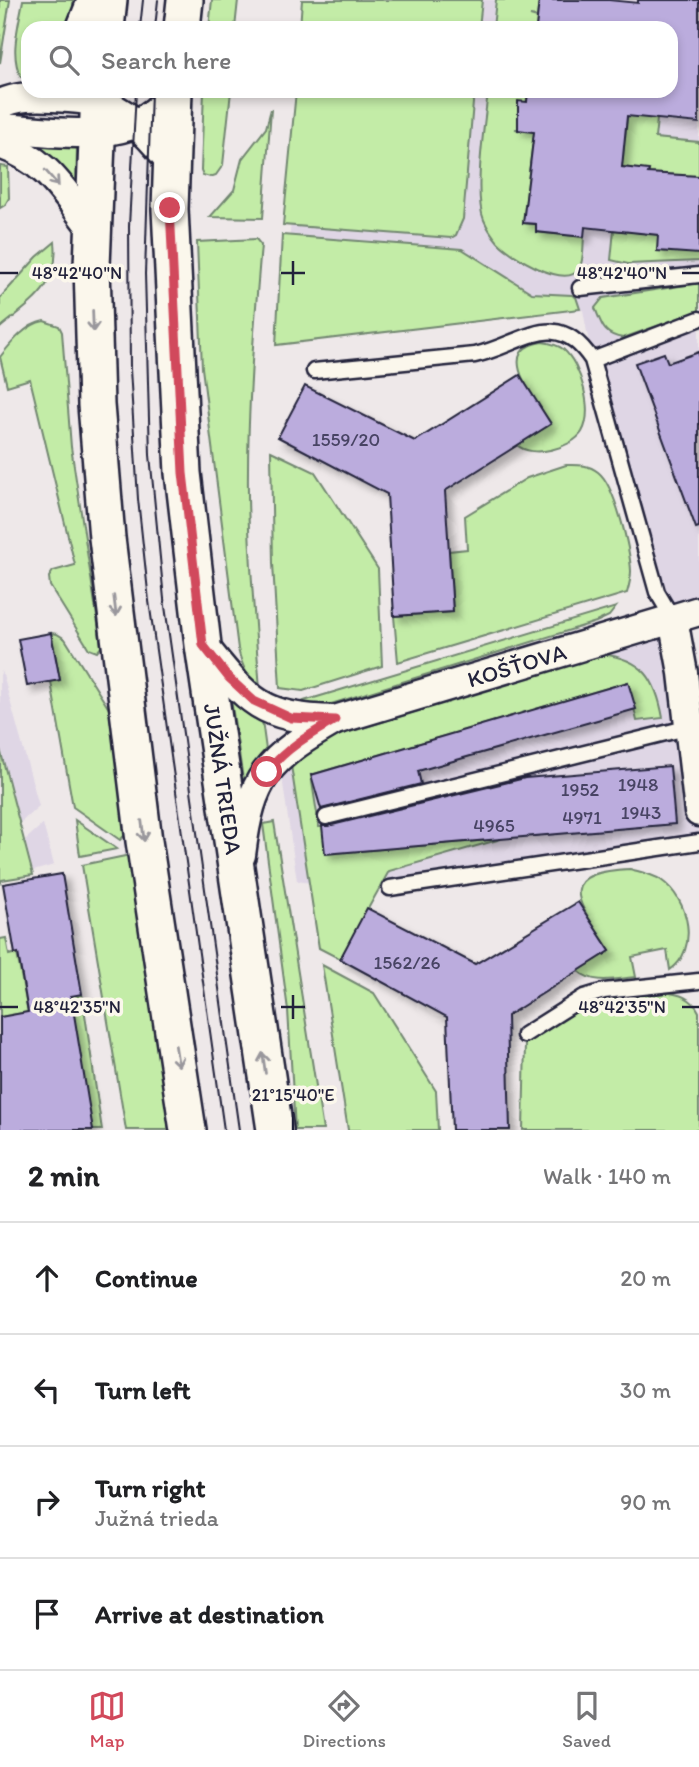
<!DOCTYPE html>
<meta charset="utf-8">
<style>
:root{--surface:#fff;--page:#f2f2f2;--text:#202124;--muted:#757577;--line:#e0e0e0;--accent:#d1495b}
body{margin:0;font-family:Itim,sans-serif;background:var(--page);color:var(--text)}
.stop{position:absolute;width:21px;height:21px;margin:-16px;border:5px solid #d1495b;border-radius:50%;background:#fff}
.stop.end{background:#d1495b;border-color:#fff;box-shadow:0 2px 7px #0008}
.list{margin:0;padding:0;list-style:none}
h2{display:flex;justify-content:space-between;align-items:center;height:91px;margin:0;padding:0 28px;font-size:30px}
h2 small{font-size:23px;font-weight:400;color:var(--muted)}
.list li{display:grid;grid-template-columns:46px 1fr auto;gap:21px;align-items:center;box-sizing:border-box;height:112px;padding:0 28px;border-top:2px solid var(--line)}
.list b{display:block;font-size:26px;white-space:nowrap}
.list p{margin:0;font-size:23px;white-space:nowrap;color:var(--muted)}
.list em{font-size:23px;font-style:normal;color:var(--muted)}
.icon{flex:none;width:38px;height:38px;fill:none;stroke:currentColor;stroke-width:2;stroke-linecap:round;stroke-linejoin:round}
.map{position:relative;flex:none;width:699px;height:1130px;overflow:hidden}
.search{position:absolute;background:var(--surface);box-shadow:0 4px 10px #0003;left:21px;right:21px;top:21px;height:77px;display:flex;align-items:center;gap:18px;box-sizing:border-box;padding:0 24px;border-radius:21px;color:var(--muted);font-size:26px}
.sheet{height:539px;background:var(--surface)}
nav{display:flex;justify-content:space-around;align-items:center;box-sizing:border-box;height:98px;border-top:2px solid var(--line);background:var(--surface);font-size:19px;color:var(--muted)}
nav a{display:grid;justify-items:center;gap:4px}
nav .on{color:var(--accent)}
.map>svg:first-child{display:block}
</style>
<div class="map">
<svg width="699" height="1130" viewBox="0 0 699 1130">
<defs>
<filter id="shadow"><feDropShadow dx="6" dy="6" stdDeviation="3.5" flood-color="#0004"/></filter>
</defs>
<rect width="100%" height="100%" fill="#eee8e9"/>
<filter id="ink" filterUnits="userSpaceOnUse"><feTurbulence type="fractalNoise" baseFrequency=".0143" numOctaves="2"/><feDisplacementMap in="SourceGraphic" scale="14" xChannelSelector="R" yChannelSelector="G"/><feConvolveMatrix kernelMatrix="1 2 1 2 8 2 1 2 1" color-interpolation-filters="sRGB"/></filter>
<g filter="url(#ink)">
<!-- built -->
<path fill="#dfd6e5" d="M302 0H699V611L673 619 699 812V842L390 888 338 887 297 881 279 756 301 740 672 619 592 360 583 310 281 344 297 145 296 91H671V28H300Z
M2 671 39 806 20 823 0 749V675Z
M43 824 54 865 33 871 25 840Z"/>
<!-- green -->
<path fill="#c3eca7" stroke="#728771" stroke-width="2" d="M0 0H10L0 63Z
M23 0H73V9L67 28H28V73L21 77C9 55 19 24 23 0Z
M212 0H238L235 28H209Z
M302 0H482L479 28H300Z
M496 0H539L537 17 530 16 537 18 536 28H493Z
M204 91H231L223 165 216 175 210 177 203 175 201 170Z
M296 91H474L463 219 456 235 451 238 283 225Z
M488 91H528L523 129H515L534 132 523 223 536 224V232L584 237C583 246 584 261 579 269 565 290 510 255 498 242 493 236 487 227 484 220 473 194 485 122 488 91Z
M630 91H660L655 138 699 142V261L628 264 611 260 614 230 642 233 649 171 622 167Z
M271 109 263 218 210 217 234 190 242 159 266 128Z
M38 141 77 147 76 192 38 148Z
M0 166 8 167 9 198 5 205 0 208Z
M282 235 462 249 532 293 572 295 576 297 580 309 276 345Z
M256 239 261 245C254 328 247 412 248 496 249 560 255 624 260 689 247 677 242 666 238 649L202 368 197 242Z
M55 242C60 287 31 302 0 328V298L37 257Z
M699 283V311L623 338C603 335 602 325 595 308L603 298Z
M44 321 59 326 62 332 71 447 99 630 101 647 97 652 89 649 50 586 49 577 53 571 75 565 30 379 7 386 0 357C11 343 26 324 44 321Z
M542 342C550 343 556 344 563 349 581 364 594 411 582 432 572 448 532 459 517 445L551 424C537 402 491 349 542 342Z
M271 451 315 472 378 569 382 666 303 691 280 688 273 563Z
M566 465C578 465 588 464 598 472 615 485 630 549 631 571 631 578 629 586 627 593L398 662 394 616 453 612 449 551 467 549 465 516 527 478Z
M616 607 609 616 596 622 328 705 315 708 295 706 304 701Z
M51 633 57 634 65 639 109 709 127 833 120 840 73 807 51 682 60 680Z
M601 654C644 659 656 679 663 718L637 721 628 682 311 775 319 827H323L325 854 501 839 389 871 340 959 319 948 290 759 308 745Z
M230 693 261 713 267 757 244 786Z
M0 749 33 875 2 880 0 884Z
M75 820 117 849 80 856Z
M274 822 323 1130H295L288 1010 263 824Z
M130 855 169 1130H126L82 865Z
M630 869C640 872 652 874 661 880 690 900 699 950 670 970L667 950 632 957 636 977C615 979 594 985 578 971L610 951C581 906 549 872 630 869Z
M6 938 9 955 17 953 28 1012 0 1017V939Z
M322 965 374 993 436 1091 438 1130H348Z
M664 992C679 994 692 997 699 1012V1130H523L525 1043 593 1001Z
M82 994 102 1130H93L66 997Z"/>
<!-- building -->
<path fill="#bbacdd" stroke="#22223b" stroke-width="2" filter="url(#shadow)" d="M539 0H609L638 3V0H699V123L627 116 622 167 649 170 648 173 699 176V254L657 251 658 235 585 227 584 237 536 232V224L523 223 534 132 518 130V101L527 102 528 91H671V28H536Z
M699 352V527L696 528 635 363 664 353 668 363Z
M520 375 551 424 445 491 453 612 394 616 387 494 278 437 305 386 415 441Z
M51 633 60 680 27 686 18 639Z
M628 682 636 709 418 771 421 784 321 809 311 775Z
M670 766 675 824 325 854 322 826H328L525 778Z
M62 874 82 994 71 996 93 1130H0V1017L28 1012 18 953 15 954 3 884Z
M578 902 610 951 507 1016 510 1130H452L447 1017 340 959 367 908 475 964Z"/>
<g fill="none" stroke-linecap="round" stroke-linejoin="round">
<defs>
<path id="service" d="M580 288 699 275
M592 360 699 319
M314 371 475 355C522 345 556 305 592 360L657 592 673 619
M326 817 690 727
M390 888 699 842
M524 1035 584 997 604 991 699 981"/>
<g id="minor">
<path d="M81 28 92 0"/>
<path d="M0 104C18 96 34 96 53 97 71 98 90 99 107 105 130 114 157 143 171 163"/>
<path d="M0 128C56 131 139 149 173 91"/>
<path d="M0 144C48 161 62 190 92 228"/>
<path d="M673 619 683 673 699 812"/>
<path d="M203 645C247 700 261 719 335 720"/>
<path id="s1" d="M241 855C251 776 267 759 335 720L699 611"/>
</g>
<g id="tertiary">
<path d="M106 28 109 0"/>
<path d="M182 28 185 0"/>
<path d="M99 91 92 266 96 405 107 538 144 841 188 1130"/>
<path id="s2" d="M174 91 170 209 183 473 203 645 275 1130"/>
</g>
</defs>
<!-- service casing -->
<use href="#service" stroke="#22223b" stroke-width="19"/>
<!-- minor casing -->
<use href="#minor" stroke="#22223b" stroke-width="33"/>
<!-- tertiary casing -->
<use href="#tertiary" stroke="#22223b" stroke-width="40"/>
<!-- service -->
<use href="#service" stroke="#fbf7ec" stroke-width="14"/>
<!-- minor -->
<use href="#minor" stroke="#fbf7ec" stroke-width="28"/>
<!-- tertiary -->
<use href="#tertiary" stroke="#fbf7ec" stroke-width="35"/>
<!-- tram -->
<path stroke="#22223b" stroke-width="2" d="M140 28 143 0
M155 28 158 0
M136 91 129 226 130 369 138 499 149 601 224 1130
M151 91 145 274 150 455 164 599 239 1130"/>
</g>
<!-- one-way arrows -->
<defs><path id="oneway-shaft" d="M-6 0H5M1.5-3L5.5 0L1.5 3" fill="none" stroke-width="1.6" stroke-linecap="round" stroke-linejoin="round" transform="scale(1.75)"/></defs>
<g stroke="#99979c">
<use href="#oneway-shaft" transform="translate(52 178) rotate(49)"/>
<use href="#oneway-shaft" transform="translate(93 321) rotate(88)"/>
<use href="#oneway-shaft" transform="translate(115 606) rotate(83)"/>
<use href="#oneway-shaft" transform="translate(143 831) rotate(83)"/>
<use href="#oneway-shaft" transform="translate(177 1056) rotate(81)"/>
<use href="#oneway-shaft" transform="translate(264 1063) rotate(-98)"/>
</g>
</g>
<g fill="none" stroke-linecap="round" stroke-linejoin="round" filter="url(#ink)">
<!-- route -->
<path stroke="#d1495b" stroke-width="9" d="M170 208 183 473 203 645 229 678 254 701 291 718 335 720C309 735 286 748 267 772"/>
</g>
<!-- ticks -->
<path fill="none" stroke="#22223b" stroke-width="2.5" d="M293 261V285M0 273H18M281 273H305M682 273H699M293 995V1019M0 1007H18M281 1007H305M682 1007H699M293 1112V1130"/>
<g text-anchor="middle" stroke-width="7" stroke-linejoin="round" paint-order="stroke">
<!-- number labels -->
<g font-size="19" fill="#484464">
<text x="346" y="446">1559/20</text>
<text x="638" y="791">1948</text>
<text x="580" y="796">1952</text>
<text x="641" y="819">1943</text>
<text x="582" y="824">4971</text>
<text x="494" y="832">4965</text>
<text x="407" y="969">1562/26</text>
</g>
<!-- street labels -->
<g font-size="23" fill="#22223b" stroke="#fbf7ec">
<text dy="8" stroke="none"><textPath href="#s1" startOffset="364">KOŠŤOVA</textPath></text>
<text dy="8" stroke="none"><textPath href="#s2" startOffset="691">JUŽNÁ TRIEDA</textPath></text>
</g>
</g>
<g font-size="18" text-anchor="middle" fill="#22223b" stroke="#fbf7ec" stroke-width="7" stroke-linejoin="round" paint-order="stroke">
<text x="77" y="279">48°42'40"N</text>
<text x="622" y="279">48°42'40"N</text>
<text x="77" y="1013">48°42'35"N</text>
<text x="622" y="1013">48°42'35"N</text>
<text x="293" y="1101">21°15'40"E</text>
</g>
</svg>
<div class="stop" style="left:267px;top:772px"></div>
<div class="stop end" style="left:170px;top:208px"></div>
<div class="search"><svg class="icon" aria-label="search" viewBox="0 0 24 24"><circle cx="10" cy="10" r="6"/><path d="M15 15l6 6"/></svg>Search here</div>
</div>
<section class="sheet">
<h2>2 min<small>Walk · 140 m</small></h2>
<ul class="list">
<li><svg class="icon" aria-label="ahead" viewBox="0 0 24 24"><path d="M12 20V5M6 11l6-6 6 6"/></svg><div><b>Continue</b></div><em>20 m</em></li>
<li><svg class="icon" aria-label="left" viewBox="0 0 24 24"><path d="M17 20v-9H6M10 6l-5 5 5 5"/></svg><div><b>Turn left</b></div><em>30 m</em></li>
<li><svg class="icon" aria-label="right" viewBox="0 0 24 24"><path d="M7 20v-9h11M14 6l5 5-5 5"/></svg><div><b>Turn right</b><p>Južná trieda</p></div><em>90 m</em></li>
<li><svg class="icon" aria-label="arrive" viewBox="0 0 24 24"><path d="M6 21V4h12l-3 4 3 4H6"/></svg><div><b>Arrive at destination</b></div></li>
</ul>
</section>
<nav>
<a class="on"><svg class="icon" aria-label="map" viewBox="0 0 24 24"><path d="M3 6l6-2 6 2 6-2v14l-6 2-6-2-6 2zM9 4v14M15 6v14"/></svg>Map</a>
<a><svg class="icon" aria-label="directions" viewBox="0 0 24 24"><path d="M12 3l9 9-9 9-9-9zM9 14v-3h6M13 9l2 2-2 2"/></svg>Directions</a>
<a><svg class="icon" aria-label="saved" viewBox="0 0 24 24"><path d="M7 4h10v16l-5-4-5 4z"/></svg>Saved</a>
</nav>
